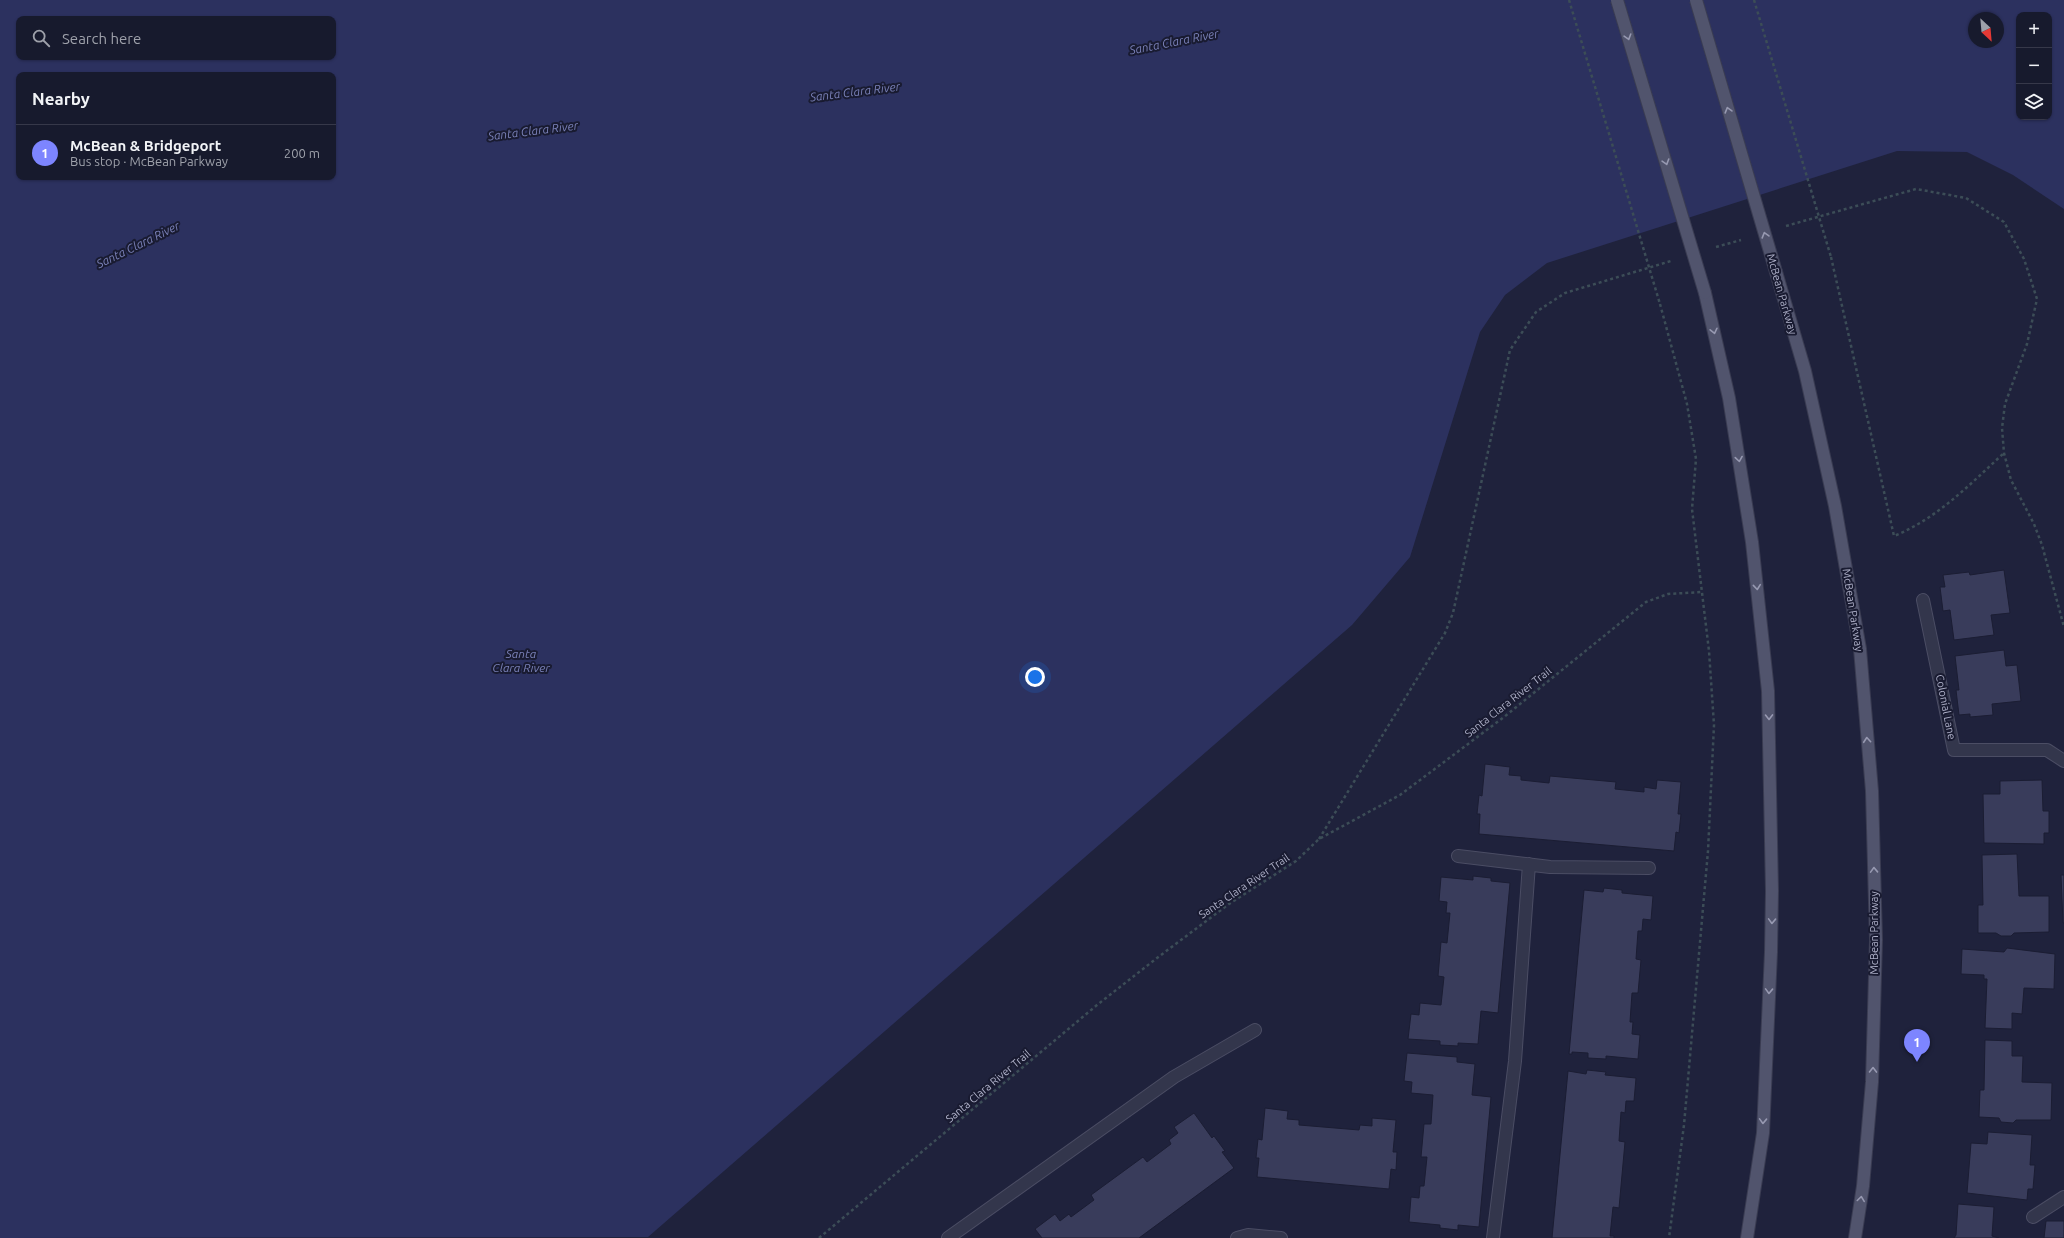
<!DOCTYPE html>
<meta charset="utf-8">
<style>
:root{--surface:#171a2d;--page:#202335;--text:#f1f3f6;--muted:#9ea1aa;--line:#363849;--accent:#7d85ff}
body{margin:0;font-family:Ubuntu,sans-serif;background:var(--page);color:var(--text)}
.controls{position:absolute;right:12px;top:12px;display:grid;overflow:hidden;border-radius:8px;box-shadow:0 1px 3px #0004}
.controls button{width:36px;height:36px;display:grid;place-items:center;padding:0;border:0;border-bottom:1px solid var(--line);background:var(--surface);color:var(--text);font:20px sans-serif}
.compass{position:absolute;left:1968px;top:12px;width:36px;height:36px;border-radius:50%;background:var(--surface);box-shadow:0 1px 3px #0004;rotate:154deg}
.you{position:absolute;left:1035px;top:677px;width:14px;height:14px;margin:-10px;border:3px solid #fff;border-radius:50%;background:#1a73e8;box-shadow:0 0 0 6px #1a73e833}
.badge{display:grid;place-items:center;width:26px;height:26px;border-radius:50%;background:var(--accent);color:#fff;font-size:13px;font-weight:700}
.pin{position:absolute;translate:-50% -33px;filter:drop-shadow(0 1px 2px #0008)}
.pin::after{content:'';position:absolute;top:21px;width:14px;height:12px;background:inherit;clip-path:polygon(0 0,100% 0,50% 100%)}
.list{margin:0;padding:0;list-style:none}
h2{display:flex;justify-content:space-between;align-items:center;height:52px;margin:0;padding:0 16px;font-size:17px}
h2 small{font-size:13px;font-weight:400;color:var(--muted)}
.list li{display:grid;grid-template-columns:26px 1fr auto;gap:12px;align-items:center;box-sizing:border-box;height:56px;padding:0 16px;border-top:1px solid var(--line)}
.list b{display:block;font-size:15px;white-space:nowrap}
.list p{margin:0;font-size:13px;white-space:nowrap;color:var(--muted)}
.list em{font-size:13px;font-style:normal;color:var(--muted)}
.icon{flex:none;width:22px;height:22px;fill:none;stroke:currentColor;stroke-width:2;stroke-linecap:round;stroke-linejoin:round}
.map{position:relative;flex:none;width:2064px;height:1238px;overflow:hidden}
.search{position:absolute;background:var(--surface);box-shadow:0 1px 3px #0004;left:16px;top:16px;width:320px;height:44px;display:flex;align-items:center;gap:10px;box-sizing:border-box;padding:0 14px;border-radius:8px;color:var(--muted);font-size:15px}
.panel{position:absolute;background:var(--surface);box-shadow:0 1px 3px #0004;left:16px;top:72px;width:320px;height:108px;border-radius:8px}
.map>svg:first-child{display:block}
</style>
<div class="map">
<svg width="2064" height="1238" viewBox="0 0 2064 1238">
<rect width="100%" height="100%" fill="#1f223c"/>
<!-- water -->
<path fill="#2c315f" fill-rule="evenodd" d="M0 0H2064V209L2013 175 1967 152 1897 151 1547 263 1505 295 1480 332 1410 557 1352 625 648 1237 0 1238ZM2019 15H2049V117H2019ZM1974 18H1998V42H1974ZM19 19H333V57H19ZM19 75H333V177H19Z"/>
<!-- building -->
<path fill="#393c5b" stroke="#1b1d33" d="M2004 570 2010 613 1991 615 1994 635 1954 640 1950 610 1943 611 1940 587H1945L1943 575 1969 572 1970 575Z
M2004 650 2006 666 2017 665 2021 701 1992 704 1993 715 1970 717V714L1959 715 1956 690H1959L1955 656Z
M1485 764 1510 767 1509 775 1521 776V780L1549 783 1550 776 1616 782 1615 789 1644 792V787L1656 789 1657 780 1681 782 1678 814H1681L1679 833 1676 832 1674 851 1479 834 1480 814H1477L1479 795 1482 796Z
M2042 780 2043 811H2049V833H2044V844L1984 843 1983 794H2000V781Z
M2017 854 2019 896H2049V932L2014 933 2011 936H2001L1996 933H1978V905H1983L1982 855Z
M2061 875H2064V923H2063Z
M1473 876 1491 878V881L1510 883 1498 1013 1481 1011 1478 1044 1458 1043V1046L1440 1045V1041L1408 1039 1411 1014 1419 1015 1420 1003 1441 1005 1444 977 1438 976 1441 942 1447 943 1450 913H1446L1447 902 1439 901 1441 877 1473 880Z
M1604 888 1622 890V893L1653 896 1651 920 1643 919 1642 931H1638L1636 959 1641 960 1638 993H1632L1630 1022H1633L1632 1034 1640 1035 1638 1059 1606 1056V1059L1588 1058V1053L1572 1052V1054H1569L1584 890 1603 892Z
M2007 948 2055 954 2054 989 2024 988 2022 1014 2012 1013V1029L1985 1028 1987 979H1984V975L1961 974 1962 949 2004 952Z
M1985 1040 2012 1041V1056H2023L2022 1082 2052 1083 2051 1120H2016L2013 1123 2001 1122 1999 1118 1979 1117 1980 1090H1984Z
M1407 1053 1457 1057V1062L1475 1064 1472 1095 1491 1097 1479 1227 1458 1225V1230L1440 1228V1225L1409 1222 1411 1197 1419 1198 1420 1186H1424L1427 1157H1421L1424 1124H1431L1433 1095 1411 1093 1412 1082 1404 1081Z
M1587 1070 1606 1072 1605 1075 1636 1078 1634 1101H1626L1625 1113 1621 1112 1619 1141 1625 1142 1619 1208 1613 1207 1610 1236H1614V1238H1552L1568 1071 1586 1074Z
M1265 1108 1288 1111 1287 1119 1299 1120V1125L1359 1130 1360 1125 1372 1126V1118L1396 1120 1393 1152H1397L1396 1170 1391 1169 1389 1189 1257 1177 1259 1158H1256L1258 1139 1262 1140Z
M1194 1113 1212 1138 1214 1136 1225 1151 1222 1152 1234 1168 1139 1238H1042L1035 1229 1055 1214 1060 1221 1069 1214 1071 1217 1094 1200 1091 1195 1143 1157 1147 1162 1171 1144 1169 1140 1178 1133 1174 1127Z
M1988 1132 2032 1135 2030 1165H2035L2033 1189H2028L2027 1200 1967 1193 1971 1143 1987 1144Z
M1958 1204 1994 1207 1992 1236 1999 1238H1954L1956 1235Z
M2046 1221H2064V1238H2044Z"/>
<g fill="none" stroke-linecap="round" stroke-linejoin="round">
<defs>
<path id="minor" d="M1923 600 1954 750H2047L2064 761
M1458 856 1550 867 1649 868
M2033 1217 2064 1197
M948 1238 1174 1077 1255 1030
M1237 1238 1248 1235 1281 1238
M1493 1238 1515 1061 1529 864"/>
<path id="major" d="M1776 272 1805 371 1835 506 1860 649 1872 791 1876 940 1872 1082 1863 1186 1855 1238
M1705 293 1729 398 1752 542 1768 691 1772 891 1771 952 1763 1133 1747 1238"/>
</defs>
<!-- minor casing -->
<use href="#minor" stroke="#4b4d64" stroke-width="14"/>
<!-- major casing -->
<use href="#major" stroke="#3a3c52" stroke-width="14"/>
<!-- path -->
<path stroke="#3c4d57" stroke-width="2.5" stroke-dasharray="3 3" stroke-linecap="butt" d="M1786 226 1916 189 1966 198 2004 222 2024 259 2037 299 2027 344 2005 404 2002 428 2004 453 2011 480 2034 524 2042 545 2064 627
M1716 247 1741 240
M1831 257 1894 536C1938 518 1969 485 2004 453
M1660 304 1687 404 1696 459 1692 509 1709 651 1714 725 1708 851 1684 1125 1669 1238
M1319 839 1445 633 1453 613 1510 350 1536 312 1565 293 1671 261
M819 1238 1097 1005 1157 958 1229 904 1296 861 1319 839 1400 795 1504 717 1646 602 1668 594 1702 592"/>
<!-- minor -->
<use href="#minor" stroke="#33364c" stroke-width="12"/>
<!-- major -->
<use href="#major" stroke="#51546d" stroke-width="12"/>
<defs>
<path id="major-bridge" d="M1617 0 1705 293
M1696 0 1776 272"/>
</defs>
<!-- major-bridge casing -->
<use href="#major-bridge" stroke="#3a3c52" stroke-width="14" stroke-linecap="butt"/>
<!-- path-bridge -->
<path stroke="#3c4d57" stroke-width="2.5" stroke-dasharray="3 3" stroke-linecap="butt" d="M1569 0 1660 304
M1754 0 1831 257"/>
<!-- major-bridge -->
<use href="#major-bridge" stroke="#51546d" stroke-width="12"/>
</g>
<!-- one-way arrows -->
<defs><path id="oneway-chevron" d="M-2-3.5L2.5 0L-2 3.5" fill="none" stroke-width="1.6" stroke-linecap="round" stroke-linejoin="round"/></defs>
<g stroke="#9799b1">
<use href="#oneway-chevron" transform="translate(1628 37) rotate(73)"/>
<use href="#oneway-chevron" transform="translate(1728 110) rotate(-106)"/>
<use href="#oneway-chevron" transform="translate(1666 162) rotate(73)"/>
<use href="#oneway-chevron" transform="translate(1765 235) rotate(-106)"/>
<use href="#oneway-chevron" transform="translate(1714 331) rotate(77)"/>
<use href="#oneway-chevron" transform="translate(1739 459) rotate(81)"/>
<use href="#oneway-chevron" transform="translate(1757 587) rotate(84)"/>
<use href="#oneway-chevron" transform="translate(1769 717) rotate(89)"/>
<use href="#oneway-chevron" transform="translate(1867 740) rotate(-95)"/>
<use href="#oneway-chevron" transform="translate(1874 870) rotate(-92)"/>
<use href="#oneway-chevron" transform="translate(1772 921) rotate(92)"/>
<use href="#oneway-chevron" transform="translate(1769 991) rotate(92)"/>
<use href="#oneway-chevron" transform="translate(1873 1070) rotate(-89)"/>
<use href="#oneway-chevron" transform="translate(1763 1121) rotate(92)"/>
<use href="#oneway-chevron" transform="translate(1861 1199) rotate(-82)"/>
</g>
<g text-anchor="middle" stroke-width="4" stroke-linejoin="round" paint-order="stroke">
<!-- street labels -->
<g font-size="11" fill="#aeb0c8" stroke="#191b31">
<text transform="translate(1782 294) rotate(74)" y="4">McBean Parkway</text>
<text transform="translate(1853 610) rotate(81)" y="4">McBean Parkway</text>
<text transform="translate(1508 702) rotate(-38)" y="4">Santa Clara River Trail</text>
<text transform="translate(1946 707) rotate(79)" y="4">Colonial Lane</text>
<text transform="translate(1244 886) rotate(-34)" y="4">Santa Clara River Trail</text>
<text transform="translate(1874 933) rotate(-90)" y="4">McBean Parkway</text>
<text transform="translate(988 1086) rotate(-40)" y="4">Santa Clara River Trail</text>
</g>
<!-- water labels -->
<g font-size="12" font-style="italic" fill="#7a81b8" stroke="#191b31">
<text transform="translate(1174 42) rotate(-11)" y="4">Santa Clara River</text>
<text transform="translate(855 92) rotate(-7)" y="4">Santa Clara River</text>
<text transform="translate(533 131) rotate(-7)" y="4">Santa Clara River</text>
<text transform="translate(138 245) rotate(-26)" y="4">Santa Clara River</text>
<text x="521" y="658">Santa<tspan x="521" dy="14">Clara River</tspan></text>
</g>
</g>
</svg>
<div class="controls">
<button>+</button>
<button>−</button>
<button><svg class="icon" aria-label="layers" viewBox="0 0 24 24"><path d="M12 4l9 5-9 5-9-5zM3 14l9 5 9-5"/></svg></button>
</div>
<svg class="compass" viewBox="-18 -18 36 36"><path d="M0-13l5 13h-10z" fill="#e53935"/><path d="M0 13l5-13h-10z" fill="#9ea1aa"/></svg>
<div class="you"></div>
<div class="pin badge" style="left:1917px;top:1062px">1</div>
<div class="search"><svg class="icon" aria-label="search" viewBox="0 0 24 24"><circle cx="10" cy="10" r="6"/><path d="M15 15l6 6"/></svg>Search here</div>
<section class="panel">
<h2>Nearby<small></small></h2>
<ul class="list">
<li><span class="badge">1</span><div><b>McBean &amp; Bridgeport</b><p>Bus stop · McBean Parkway</p></div><em>200 m</em></li>
</ul>
</section>
</div>
